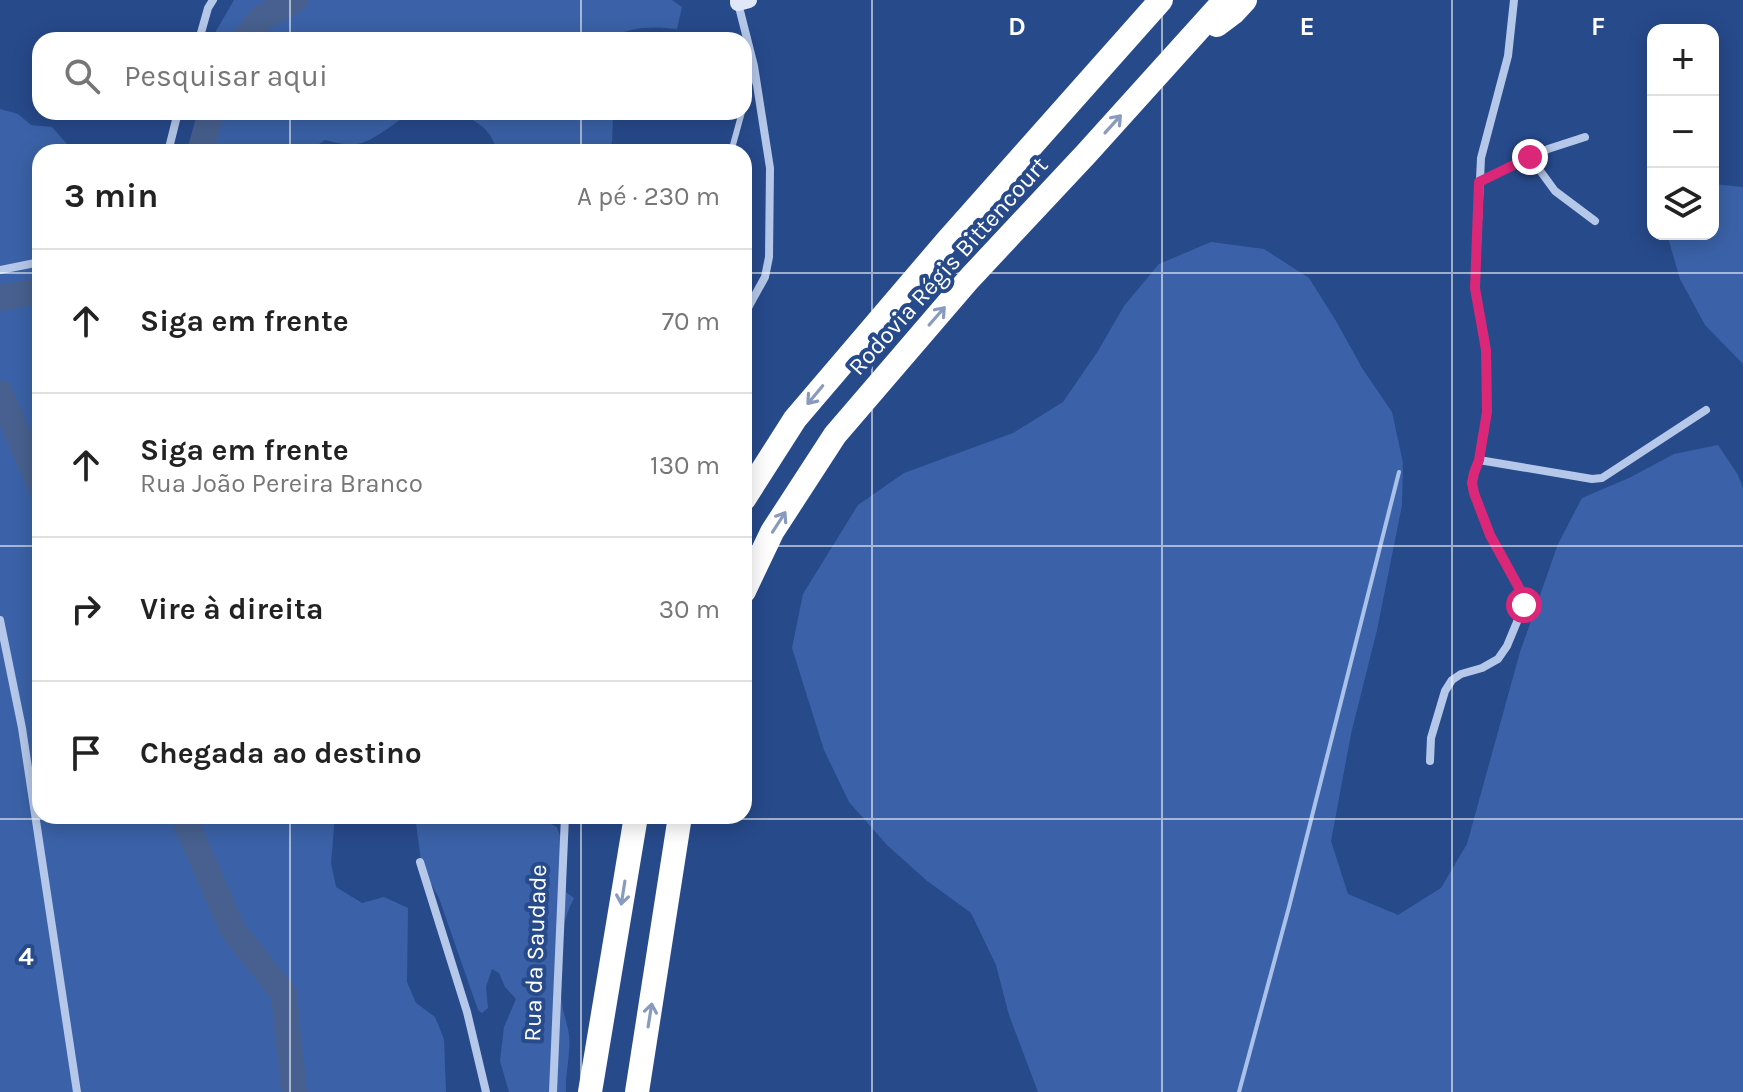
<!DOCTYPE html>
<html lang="pt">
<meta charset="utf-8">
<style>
:root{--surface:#fff;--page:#f2f2f2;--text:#222;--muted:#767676;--line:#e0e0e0}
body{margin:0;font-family:Karla,sans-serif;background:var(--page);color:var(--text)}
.controls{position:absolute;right:24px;top:24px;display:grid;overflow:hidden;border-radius:16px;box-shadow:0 4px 20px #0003}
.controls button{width:72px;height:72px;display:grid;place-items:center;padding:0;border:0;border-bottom:2px solid var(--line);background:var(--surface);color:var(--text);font:40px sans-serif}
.stop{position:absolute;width:24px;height:24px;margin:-18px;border:6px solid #db2777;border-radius:50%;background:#fff}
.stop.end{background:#db2777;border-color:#fff;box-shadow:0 2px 8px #0008}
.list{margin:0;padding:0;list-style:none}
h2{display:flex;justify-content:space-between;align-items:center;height:104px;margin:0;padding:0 32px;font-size:34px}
h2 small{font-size:26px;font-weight:400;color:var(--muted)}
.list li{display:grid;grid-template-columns:52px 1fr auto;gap:24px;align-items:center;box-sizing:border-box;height:144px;padding:0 32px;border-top:2px solid var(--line)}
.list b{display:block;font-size:30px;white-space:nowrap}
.list p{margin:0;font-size:26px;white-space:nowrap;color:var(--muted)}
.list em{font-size:26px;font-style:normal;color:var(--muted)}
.icon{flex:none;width:44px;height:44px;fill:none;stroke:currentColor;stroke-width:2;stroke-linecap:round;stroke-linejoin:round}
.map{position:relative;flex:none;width:1743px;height:1092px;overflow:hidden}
.search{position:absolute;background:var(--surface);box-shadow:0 4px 20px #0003;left:32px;top:32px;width:720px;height:88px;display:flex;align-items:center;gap:20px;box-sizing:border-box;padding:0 28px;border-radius:24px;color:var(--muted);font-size:30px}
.panel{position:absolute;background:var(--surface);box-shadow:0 4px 20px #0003;left:32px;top:144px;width:720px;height:680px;border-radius:24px}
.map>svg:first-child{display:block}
</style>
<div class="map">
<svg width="1743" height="1092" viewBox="0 0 1743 1092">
<rect width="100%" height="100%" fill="#274a8b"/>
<!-- green -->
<path fill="#3b62a8" d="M234 0H672L682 7 677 29C652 26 629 26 607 40H216V31Z
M0 109 18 114 31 125 52 127 74 152H40V816H335L331 863 336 887 362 903 384 897 408 908 407 982 416 1003 435 1017 444 1039 446 1092H0Z
M201 112H417C407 114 401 119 393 125 365 144 359 149 325 140L307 152H212L207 146 198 124Z
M456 112H602L613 119 612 143 602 152H497C491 128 478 122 456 112Z
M1713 184 1743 187V364L1705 325 1680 279 1667 234H1713Z
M1211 242 1264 249 1309 278 1336 321 1362 368 1392 412 1403 463 1402 505 1377 630 1351 734 1331 841 1348 894 1398 915 1441 888 1467 844 1520 652 1558 544 1582 498 1629 478 1674 454 1718 445 1738 475 1743 488V1092H1038L1009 1015 996 965 971 913 926 880 887 845 849 802 824 750 792 648 803 594 858 505 904 473 1013 433 1063 402 1098 351 1124 306 1159 264Z
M415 816H542L545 821 557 827 566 855V892L574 898C556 932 557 973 563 1010 565 1018 568 1027 569 1035 571 1053 565 1073 566 1092H509L500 1061 504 1027 516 999 505 987 499 973 492 969 486 987 488 1008 482 1013 478 1010 439 898 422 868Z"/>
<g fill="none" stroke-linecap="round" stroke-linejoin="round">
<!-- stream -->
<path stroke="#aac2ea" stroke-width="4" d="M1239 1092 1289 907 1399 472"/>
<!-- river -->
<path stroke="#47608f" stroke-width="26" d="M244 40 261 18 295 0
M200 152 211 112
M0 298 40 291
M0 393 40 485
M183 816 233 930 284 994 294 1092"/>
<!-- lane -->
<path stroke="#b6c8ea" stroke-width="6" d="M744 104 753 70
M731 152 742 112"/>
<!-- street -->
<path stroke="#b6c8ea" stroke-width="8" d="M738 3 754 66 770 168 769 257 765 277 744 315
M199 40 208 8 213 0
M168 152 178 112
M1530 157 1555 191 1595 221
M1479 182 1548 149 1585 137
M0 270 40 262
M1479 460 1592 479 1602 478 1706 410
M0 620 22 728 77 1092
M1430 761 1431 738 1445 691 1452 680 1461 674 1482 668 1498 659 1507 646 1524 605 1523 597 1518 586 1490 535 1474 493 1472 483 1474 473 1479 460 1487 412 1486 350 1475 288 1481 158 1508 56 1514 0
M420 862 467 1012 486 1092
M553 1092 565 816"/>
<!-- secondary -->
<path stroke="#e0e8f8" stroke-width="16" d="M738 0V3L749 0"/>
<!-- highway -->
<path stroke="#fff" stroke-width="24" d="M1217 25 1233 13 1245 0
M744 499 795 419 947 241 1161 0
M744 591 772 532 835 435 969 279 1086 154 1225 0
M590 1092 636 816
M637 1092 680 816"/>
</g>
<!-- one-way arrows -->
<defs><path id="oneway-shaft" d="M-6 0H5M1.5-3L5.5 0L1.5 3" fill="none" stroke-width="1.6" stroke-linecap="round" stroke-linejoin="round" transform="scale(2)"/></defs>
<g stroke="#889bbf">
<use href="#oneway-shaft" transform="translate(1113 124) rotate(-48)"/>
<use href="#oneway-shaft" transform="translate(937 316) rotate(-49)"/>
<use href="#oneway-shaft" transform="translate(815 395) rotate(130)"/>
<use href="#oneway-shaft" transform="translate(779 522) rotate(-57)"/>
<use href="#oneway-shaft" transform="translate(623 893) rotate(99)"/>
<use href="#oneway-shaft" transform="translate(650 1015) rotate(-81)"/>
</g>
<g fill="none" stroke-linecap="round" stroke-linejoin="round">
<!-- route -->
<path stroke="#db2777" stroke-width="10" d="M1524 605 1523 597 1518 586 1490 535 1474 493 1472 483 1474 473 1479 460 1487 412 1486 350 1475 288 1479 182 1530 157"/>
</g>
<!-- grid -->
<path fill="none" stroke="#fff" stroke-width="2" stroke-opacity="0.55" d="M290 0V40M581 0V40M872 0V1092M1162 0V1092M1452 0V1092M290 112V152M581 112V152M0 273H40M744 273H1743M0 546H40M744 546H1743M290 816V1092M581 816V1092M0 819H1743"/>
<g text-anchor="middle" stroke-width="8" stroke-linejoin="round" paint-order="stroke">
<!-- street labels -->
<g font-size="24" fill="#fff" stroke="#274a8b">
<text transform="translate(948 266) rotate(-48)" y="8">Rodovia Régis Bittencourt</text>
<text transform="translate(535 953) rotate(-88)" y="8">Rua da Saudade</text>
</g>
</g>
<g font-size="26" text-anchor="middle" font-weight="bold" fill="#fff" stroke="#274a8b" stroke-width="8" stroke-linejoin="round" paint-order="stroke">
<text x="1017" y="35">D</text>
<text x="1307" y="35">E</text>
<text x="1598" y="35">F</text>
<text x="26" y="965">4</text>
</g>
</svg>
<div class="controls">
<button>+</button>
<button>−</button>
<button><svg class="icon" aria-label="layers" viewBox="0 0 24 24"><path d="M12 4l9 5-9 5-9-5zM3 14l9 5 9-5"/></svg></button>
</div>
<div class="stop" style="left:1524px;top:605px"></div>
<div class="stop end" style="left:1530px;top:157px"></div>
<div class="search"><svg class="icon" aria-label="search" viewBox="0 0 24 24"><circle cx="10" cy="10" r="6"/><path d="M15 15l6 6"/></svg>Pesquisar aqui</div>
<section class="panel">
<h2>3 min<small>A pé · 230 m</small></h2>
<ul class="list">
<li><svg class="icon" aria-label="ahead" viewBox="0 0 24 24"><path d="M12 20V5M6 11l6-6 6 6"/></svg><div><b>Siga em frente</b></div><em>70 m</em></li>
<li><svg class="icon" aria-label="ahead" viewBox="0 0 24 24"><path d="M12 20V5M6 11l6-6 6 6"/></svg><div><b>Siga em frente</b><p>Rua João Pereira Branco</p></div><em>130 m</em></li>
<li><svg class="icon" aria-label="right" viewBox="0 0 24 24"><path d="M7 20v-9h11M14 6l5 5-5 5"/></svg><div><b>Vire à direita</b></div><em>30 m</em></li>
<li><svg class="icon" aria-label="arrive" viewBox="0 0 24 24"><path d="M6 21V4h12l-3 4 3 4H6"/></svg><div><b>Chegada ao destino</b></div></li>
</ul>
</section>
</div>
